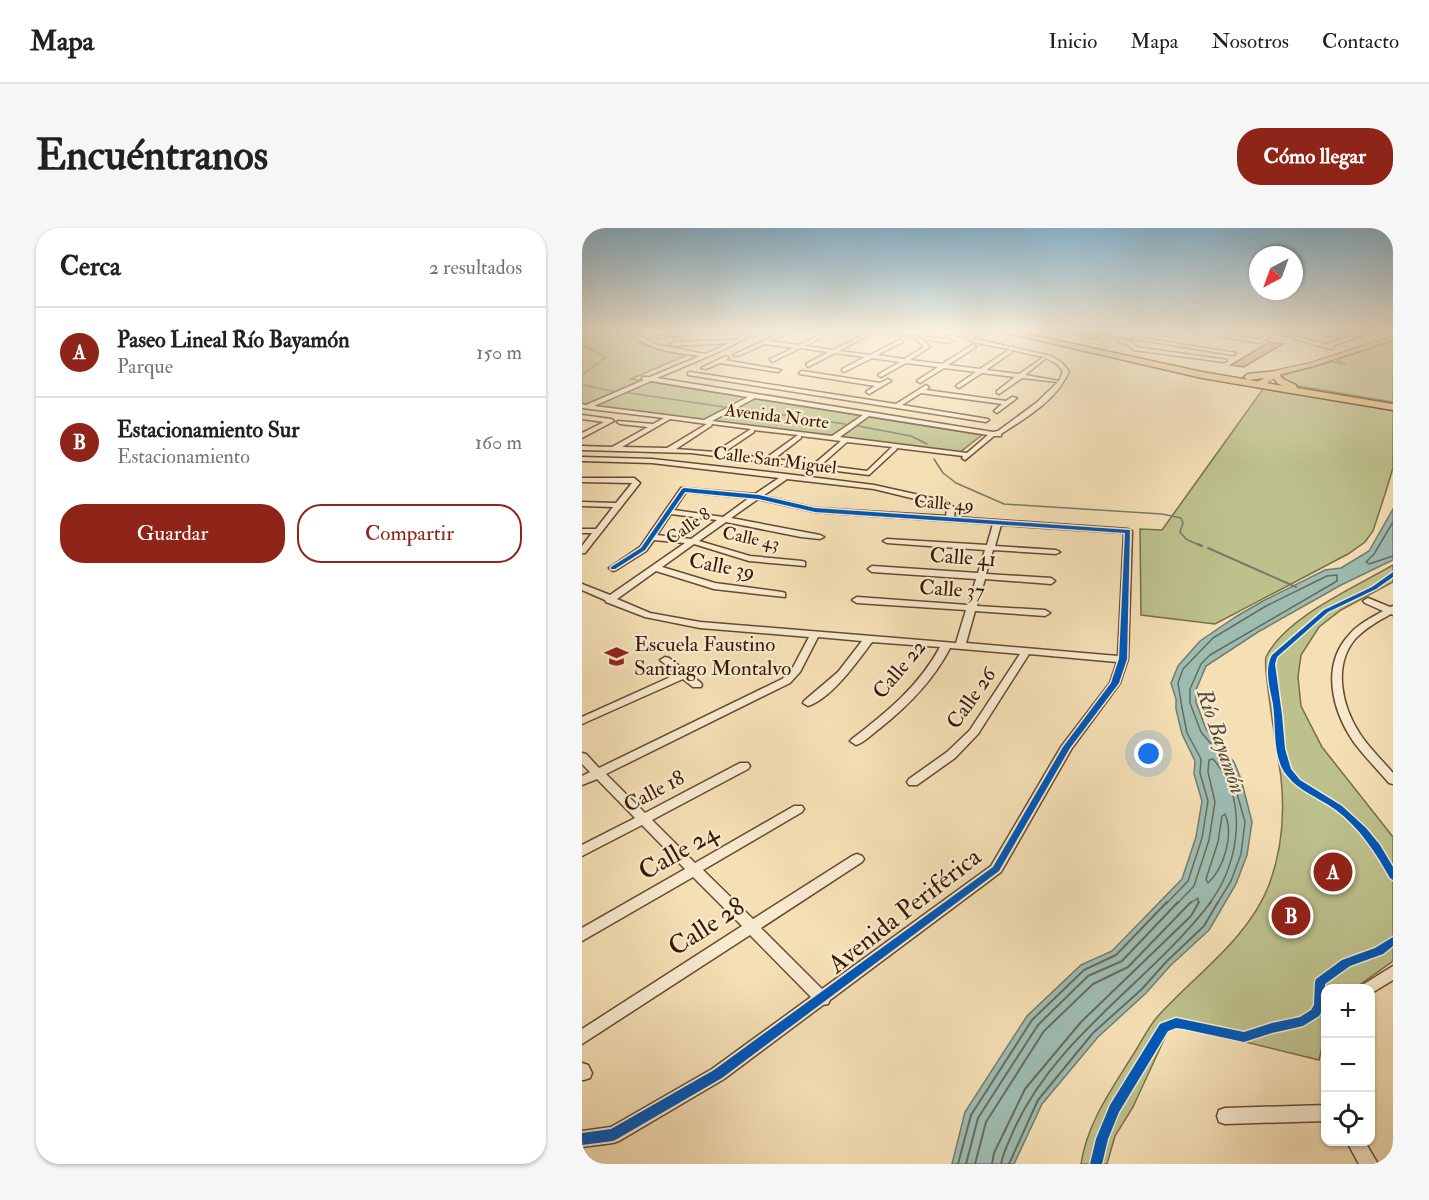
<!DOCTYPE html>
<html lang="es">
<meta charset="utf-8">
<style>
:root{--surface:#fff;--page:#f6f6f6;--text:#202124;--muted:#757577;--line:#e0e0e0;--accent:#8f2418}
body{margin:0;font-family:"IM FELL Double Pica",serif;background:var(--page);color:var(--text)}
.controls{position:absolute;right:18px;bottom:18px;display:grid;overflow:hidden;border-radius:12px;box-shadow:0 2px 4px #0004}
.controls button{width:54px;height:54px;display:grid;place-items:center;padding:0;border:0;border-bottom:2px solid var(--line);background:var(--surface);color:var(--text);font:30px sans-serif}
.compass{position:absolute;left:667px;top:18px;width:54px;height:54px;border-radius:50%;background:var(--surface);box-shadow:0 2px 4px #0004;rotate:221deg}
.you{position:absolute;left:567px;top:526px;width:21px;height:21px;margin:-15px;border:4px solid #fff;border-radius:50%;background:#1a73e8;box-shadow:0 0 0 9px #1a73e833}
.badge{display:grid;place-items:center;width:39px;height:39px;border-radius:50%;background:var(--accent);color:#fff;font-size:20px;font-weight:700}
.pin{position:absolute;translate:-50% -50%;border:3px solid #fff;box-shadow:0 2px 6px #0006}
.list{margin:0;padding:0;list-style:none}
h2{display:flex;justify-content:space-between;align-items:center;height:78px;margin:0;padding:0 24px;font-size:26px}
h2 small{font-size:20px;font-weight:400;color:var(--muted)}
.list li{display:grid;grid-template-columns:39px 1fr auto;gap:18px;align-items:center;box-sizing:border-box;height:90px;padding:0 24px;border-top:2px solid var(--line)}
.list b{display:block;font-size:22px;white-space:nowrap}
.list p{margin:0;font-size:20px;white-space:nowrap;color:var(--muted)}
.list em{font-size:20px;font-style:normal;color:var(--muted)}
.actions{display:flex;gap:12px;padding:18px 24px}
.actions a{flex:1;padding:14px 0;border:2px solid var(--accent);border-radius:24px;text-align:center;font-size:21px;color:var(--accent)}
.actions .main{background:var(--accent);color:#fff}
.icon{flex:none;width:33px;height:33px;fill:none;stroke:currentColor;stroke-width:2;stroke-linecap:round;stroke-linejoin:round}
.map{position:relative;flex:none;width:811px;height:936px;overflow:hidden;border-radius:24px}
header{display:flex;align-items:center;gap:36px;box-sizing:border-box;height:84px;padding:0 30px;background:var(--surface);border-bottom:2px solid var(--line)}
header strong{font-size:28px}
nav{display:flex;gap:33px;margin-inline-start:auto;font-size:21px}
.intro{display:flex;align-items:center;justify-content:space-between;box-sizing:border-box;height:144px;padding:0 36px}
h1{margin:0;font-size:42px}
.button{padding:15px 27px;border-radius:24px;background:var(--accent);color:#fff;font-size:21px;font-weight:700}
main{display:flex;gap:36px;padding:0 36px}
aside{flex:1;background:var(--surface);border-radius:24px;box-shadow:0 2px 4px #0004}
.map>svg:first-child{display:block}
</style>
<header>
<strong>Mapa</strong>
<nav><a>Inicio</a><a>Mapa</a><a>Nosotros</a><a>Contacto</a></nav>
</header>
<div class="intro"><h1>Encuéntranos</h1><a class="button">Cómo llegar</a></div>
<main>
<aside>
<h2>Cerca<small>2 resultados</small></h2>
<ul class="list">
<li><span class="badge">A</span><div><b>Paseo Lineal Río Bayamón</b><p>Parque</p></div><em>150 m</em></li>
<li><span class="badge">B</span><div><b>Estacionamiento Sur</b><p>Estacionamiento</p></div><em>160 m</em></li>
</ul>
<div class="actions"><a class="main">Guardar</a><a>Compartir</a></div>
</aside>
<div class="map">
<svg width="811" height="936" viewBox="0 0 811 936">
<rect width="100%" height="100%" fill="#f5dfb5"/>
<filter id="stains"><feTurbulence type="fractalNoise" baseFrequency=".00333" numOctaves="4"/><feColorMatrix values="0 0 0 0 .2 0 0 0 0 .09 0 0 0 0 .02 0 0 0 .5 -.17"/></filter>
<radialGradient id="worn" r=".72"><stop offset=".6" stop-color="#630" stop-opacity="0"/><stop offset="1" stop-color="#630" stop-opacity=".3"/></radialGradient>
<!-- green -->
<path fill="#bdc18c" stroke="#7a6d48" stroke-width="1.5" d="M0 103H42C58 120 83 123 105 127L49 151 400 207 377 225 0 176Z
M811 113V174L711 157 700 151 702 147 750 134 764 136 754 132Z
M681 161 811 181V240L804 263 791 303 783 314 766 326 633 396 559 387 558 301 580 302Z
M811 337V354L759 382 737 399 719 427 716 449 719 478 740 519 811 609V733L773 760H744L743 806 737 832 603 799 594 798 586 803 551 879 533 908 525 936H499C505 894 532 858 554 822 561 811 567 798 576 788 614 746 666 711 687 657 700 622 703 587 699 550 697 533 680 436 684 429 703 389 774 359 811 337Z"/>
<!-- water -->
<path fill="#9dbcb2" stroke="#757b6c" stroke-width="1.5" d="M811 281V332L759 357 676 404 624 438 614 462V474L624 501 652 534 659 551 670 594 665 627 654 656 627 702 588 738 564 765 516 809 460 876 432 936H370L383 884 445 788 499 737 530 723 600 651 614 609 620 573 612 546 613 533 600 506 594 481V471L589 455 596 438 618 413 655 388 681 373 743 342 759 340 787 323Z"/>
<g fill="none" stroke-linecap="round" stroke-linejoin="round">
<!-- shore-far1 -->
<path stroke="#6a6a5a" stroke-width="1.5" d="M811 294 792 326 784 334 787 336 811 328
M643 586C652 607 642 640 626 655L624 651 636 614 640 588Z
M584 676 606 653 620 610 626 573 618 545 619 531 605 505 600 480 596 455 601 441 631 410 684 378 745 348 755 347V353L628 427 619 436 608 461V475L619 504 647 537 663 594 659 626 649 653 635 676
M595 676 612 658 627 612 633 574 626 544 627 532 631 531C667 571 658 636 627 676
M607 676 616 670V676"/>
<!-- shore -->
<path stroke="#6a6a5a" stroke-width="2" d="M376 936 389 887 450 792 502 742 534 727 585 674
M384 936 396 890 456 797 506 748 540 733 596 674
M393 936 404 894 462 803 511 756 546 739 609 674
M410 936 412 925 443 861 499 794 609 688 617 674
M419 936C421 925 426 916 430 906 471 810 567 755 629 674
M427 936 456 872 511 805 560 761 584 734 622 698 636 674"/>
<!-- stream-far1 -->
<path stroke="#757b6c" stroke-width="1.5" d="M0 147 24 129 2 118
M0 157 31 163
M41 164 142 179
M153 180 263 196
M276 198 329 208 345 216
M352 231 361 245 374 255 422 276 580 286 599 290 601 295 598 304 604 311 619 318"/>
<!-- stream -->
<path stroke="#757b6c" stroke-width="2" d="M616 316 620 318
M626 320 714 359"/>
</g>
<!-- building -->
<path fill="#c88355" stroke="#381903" stroke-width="1.5" d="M687 114 701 116 662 139 649 137Z"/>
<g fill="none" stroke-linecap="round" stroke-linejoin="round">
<defs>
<path id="minor" d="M48 103H53L58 108 76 117 123 126 148 115 91 118 88 116 91 114 152 112 171 103H177L141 122 75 150 411 204 416 203 454 175 476 154 440 150 417 166 415 165V163L433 149 400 145 377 160 374 158 375 157 394 144 362 140 338 155 335 153 336 152 356 139 324 135 299 149 296 147 297 146 318 134 290 130 262 144 260 143V141L283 129 253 125 226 139 224 136 246 124 218 120 190 134 188 131 212 120 183 116 156 128 151 127 203 103H209L188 113 217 117 246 103H252L223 118 251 122 283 106 285 108 257 123 288 127 319 111 321 114 295 127 322 131 342 119 335 112 338 110 348 119 328 132 360 136 392 116 394 119 366 137 398 141 428 121 395 115 384 110 395 103H401L390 110 469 128 479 134 487 143C476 171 444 190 419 206V208H412L383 232 380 230 381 228 315 220 314 222 287 247 109 225 0 222V218L30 219 66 199 38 196 35 194 36 193 71 196 82 190 0 180V176L4 177 62 152 60 151V149H68L118 128C93 124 65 123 48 103ZM429 122 462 129 437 146 404 142 430 124ZM464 130 475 136 481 143 477 153 443 147ZM69 153 166 169 122 192 12 178ZM173 170 281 187 250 208 130 193ZM287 188 406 207 385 225 258 209ZM88 191 125 196 85 220 40 219ZM130 196 169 201 133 224 94 221 129 198ZM172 202 216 207 184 230 141 225 172 204ZM219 208 259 213 232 236 192 231 219 210ZM265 214 310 219 285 243 239 237Z
M133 103H154L71 110 69 109Z
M283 103H297L337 109 335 110Z
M343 103H357L380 107 378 108Z
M473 103H484L515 109 513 110Z
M505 103H516L654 125 651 127Z
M555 103H568L596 108 594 109Z
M606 103H618L677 111 683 109 656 103H667L690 108 678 115Z
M682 103 698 105 741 103 765 110 786 103H793L750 118 752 119 749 121 713 111 716 109 744 116 761 111 733 104 698 108Z
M344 109 367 111 370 113 367 115 342 111Z
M538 111 549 114 554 119 645 132 642 134 552 122 545 116 536 114Z
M144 128 147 130 143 132 199 142 196 144 138 135 124 141 119 140Z
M220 143 298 155 306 151 309 153 287 166 284 164 285 163 293 158 218 146 217 145Z
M108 144 314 176 344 157 347 159 344 162 424 173 430 169 435 170 415 185 412 183 420 176 339 165 320 177 406 191 407 192 404 194 106 147V145Z
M0 187 29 191 32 193 0 210V205L22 194 0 191Z
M0 229 70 231 204 246 292 257 364 273 373 280 372 289 546 301 550 303 546 431 538 455 490 520 419 644 248 772 246 776 241 777 142 851 37 913 31 915 0 919V903L29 899 130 841 229 769 168 707 0 816V801L160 698 111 649 0 713V700L103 641 60 597 0 628V617L53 590 15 551 0 557V548L8 544 0 536V525L4 526 17 540 200 451 209 443 227 409 118 400 63 389 24 374 23 372 0 362V356L28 367 103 315 72 312 64 323 34 342 31 343 27 340 58 319 99 260 173 266 197 250 70 235 0 233ZM205 251 292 261 358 277 365 281 364 288 233 280 181 268ZM104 264 167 270 141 289 92 282ZM176 271 233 284 411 296 405 317 305 311 301 313 305 315 403 322 396 345 290 338 286 341 290 344 394 351 386 377 275 369 270 372 275 375 384 382 374 415 118 394 68 385 35 371 74 343 132 361 203 369V365L200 364 133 355 80 339 112 316 167 333 223 338V334L220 333 168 328 117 313 144 294 219 309 238 311 242 309 238 307 149 290ZM89 286 135 292 109 311 75 307ZM419 297 542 305 536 428 384 415 393 383 463 388 468 385 463 382 395 378 403 351 469 356 473 353 469 350 404 346 411 322 474 326 478 324 474 322 413 318ZM236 409 280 413 256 444 222 473 221 475 226 478C249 471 276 433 290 414L358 419C337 458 305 484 270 511L268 513 274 517C283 514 290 506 297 501 326 478 351 453 368 420L438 426 388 502 365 524 327 551 325 554 327 557H335L373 530 396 506 447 426 535 434 528 455 479 519 409 638 240 761 179 700 280 634 282 631 280 628 275 626 270 628 171 691 121 642 220 584 222 581 220 578H212L113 635 70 592 166 541 168 538 166 535H158L63 585 24 546 208 455 218 444Z
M0 250H52L58 255 3 325H0V318L10 305H0V301H14L31 279 0 278V274L34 275 50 255 0 254Z
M786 370 808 379 811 378V387L809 386C796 393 784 400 774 410 750 437 760 479 778 506 787 520 800 532 811 545V556L807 555C795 541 782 528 771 513 750 482 739 437 767 407 776 396 789 390 801 383L783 375 781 373Z
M83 429 87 430 119 455 120 457 119 459H111L101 451 0 496V489L95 446 78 432Z
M811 738V752L788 766V760H780L782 756Z
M0 835 6 837 10 845 8 850 2 852H0Z
M744 877V893L643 896 637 894 635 888 637 882 643 880Z
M765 914H783L796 936H777Z"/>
<path id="major" d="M811 108V112L732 138 700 146 678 159 671 157 695 142 728 135Z"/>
<path id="highway" d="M417 103H431L620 144 701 158 695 155 691 149 666 152 662 149 666 146 694 143 701 151 714 157 715 160 811 176V182L620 150Z"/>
</defs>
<!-- minor casing -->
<use href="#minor" stroke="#674a30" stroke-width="3"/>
<!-- major casing -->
<use href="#major" stroke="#381903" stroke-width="2"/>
<!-- highway casing -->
<use href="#highway" stroke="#381903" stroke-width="3"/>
<!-- minor -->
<use href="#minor" fill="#f8eacf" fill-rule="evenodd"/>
<!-- major -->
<use href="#major" fill="#eac07a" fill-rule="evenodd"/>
<!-- highway -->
<use href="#highway" fill="#eac07a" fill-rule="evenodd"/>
<defs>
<path id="cycleway" d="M102 260 177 267 233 280 548 302 545 431 537 455 488 520 417 643 140 850 35 911 31 913 0 917V905L29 901 132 842 411 639 481 519 529 455 537 431 543 305 233 284 177 271 103 264 63 322 33 341H29V339L59 320 100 261Z
M811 344V349L794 361 746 384 695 429 693 436 700 487 703 521 709 541 718 552 760 578 784 600 798 617 811 639V652L808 650C794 625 778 600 754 582 735 568 712 562 700 540 691 521 694 497 691 476 688 460 682 442 690 427L742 382 790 359Z
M811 709V718L801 726 768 738 743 756 742 778 741 781 737 788 721 798 690 805 662 814 602 801 594 800 586 803 537 884 526 911 520 936H508L514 911 528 877 578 796 594 790 662 804 690 795 718 789 729 782 732 777 733 754 734 751 760 732 793 720Z"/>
</defs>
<!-- cycleway casing -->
<use href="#cycleway" stroke="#f8eacf" stroke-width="3"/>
<!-- cycleway -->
<use href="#cycleway" fill="#0057b8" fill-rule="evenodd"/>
</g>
<!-- sky -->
<linearGradient id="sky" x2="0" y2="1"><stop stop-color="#8ab7d2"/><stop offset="0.44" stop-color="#faf1de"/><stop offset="1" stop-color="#faf1de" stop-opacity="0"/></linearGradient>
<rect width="811" height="234" fill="url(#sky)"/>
<!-- icons -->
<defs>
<symbol id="school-bare" viewBox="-9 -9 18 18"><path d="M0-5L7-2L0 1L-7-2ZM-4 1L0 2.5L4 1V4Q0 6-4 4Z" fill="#8f2418" stroke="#f8eacf" stroke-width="2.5" paint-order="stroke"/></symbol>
</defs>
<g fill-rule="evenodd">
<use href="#school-bare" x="18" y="412" width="33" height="33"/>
</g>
<g text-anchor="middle" stroke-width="4.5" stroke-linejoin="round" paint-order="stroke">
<!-- far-street labels -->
<g font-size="18" fill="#381903" stroke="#f8eacf">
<text transform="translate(195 188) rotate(7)" y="6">Avenida Norte</text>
<text transform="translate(193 232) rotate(7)" y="6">Calle San Miguel</text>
<text transform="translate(362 275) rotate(4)" y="6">Calle 49</text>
<text transform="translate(106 298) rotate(-35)" y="6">Calle 8</text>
<text transform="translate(169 310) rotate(12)" y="6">Calle 43</text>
</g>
<!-- street labels -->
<g font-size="21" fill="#381903" stroke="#f8eacf">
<text transform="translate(381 329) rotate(4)" y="7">Calle 41</text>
<text transform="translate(140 338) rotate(11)" y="7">Calle 39</text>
<text transform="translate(370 361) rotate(4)" y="7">Calle 37</text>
<text transform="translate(317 441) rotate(-50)" y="7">Calle 22</text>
<text transform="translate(389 470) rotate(-55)" y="7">Calle 26</text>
<text transform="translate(72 563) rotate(-28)" y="7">Calle 18</text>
</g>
<!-- poi labels -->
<g font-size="21" fill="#381903" stroke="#f8eacf" text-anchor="start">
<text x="52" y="423">Escuela Faustino<tspan x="52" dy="24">Santiago Montalvo</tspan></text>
</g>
<!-- water labels -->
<g font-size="22" font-style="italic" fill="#564a38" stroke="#f8eacf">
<text transform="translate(640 513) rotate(71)" y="8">Río Bayamón</text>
</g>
<!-- near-street labels -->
<g font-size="26" fill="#381903" stroke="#f8eacf">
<text transform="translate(96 623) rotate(-30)" y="9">Calle 24</text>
<text transform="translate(322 682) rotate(-38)" y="9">Avenida Periférica</text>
<text transform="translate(124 698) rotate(-33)" y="9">Calle 28</text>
</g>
</g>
<rect width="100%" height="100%" filter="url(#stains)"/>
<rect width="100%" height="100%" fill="url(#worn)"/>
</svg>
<div class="controls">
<button>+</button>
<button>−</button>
<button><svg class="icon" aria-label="locate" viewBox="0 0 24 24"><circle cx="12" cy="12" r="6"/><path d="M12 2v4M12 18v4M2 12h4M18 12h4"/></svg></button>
</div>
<svg class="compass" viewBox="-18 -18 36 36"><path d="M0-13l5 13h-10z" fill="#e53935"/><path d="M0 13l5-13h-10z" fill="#757577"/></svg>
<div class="you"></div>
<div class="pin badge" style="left:751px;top:644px">A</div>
<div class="pin badge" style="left:709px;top:688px">B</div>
</div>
</main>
